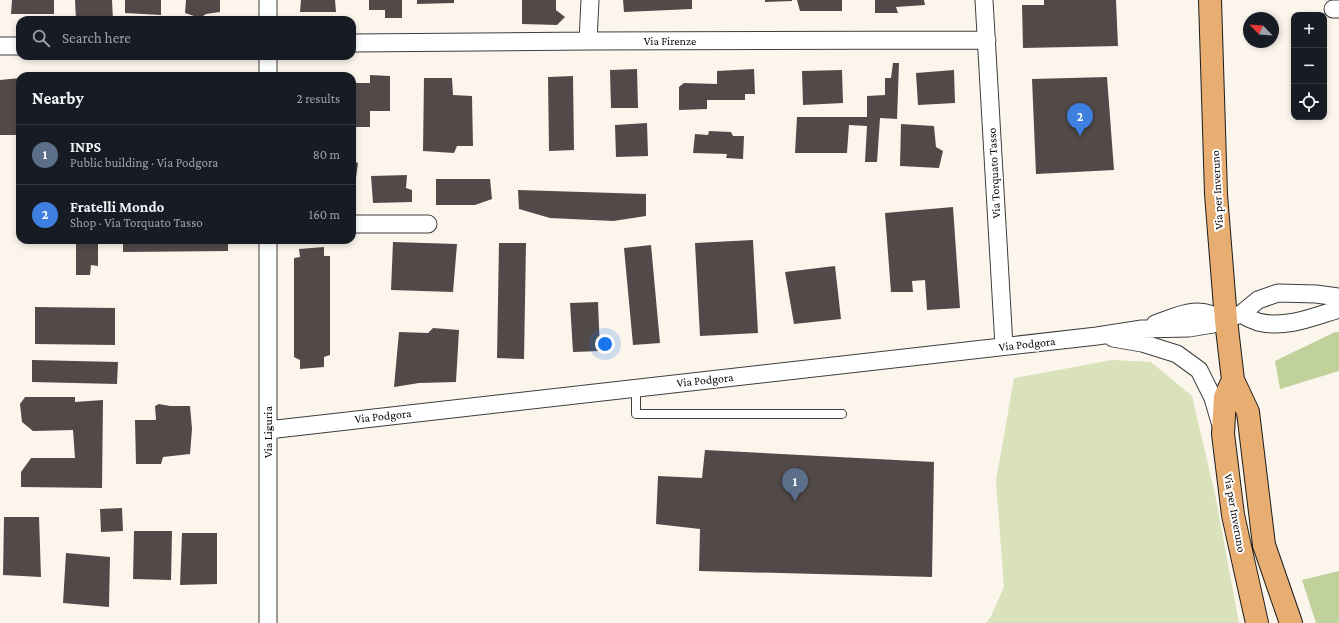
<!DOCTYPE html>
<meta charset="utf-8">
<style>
:root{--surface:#171b24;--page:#20242c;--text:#f1f3f6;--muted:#9ea1a6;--line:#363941;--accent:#7c3aed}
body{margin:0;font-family:"Crimson Pro",serif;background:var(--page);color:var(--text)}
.controls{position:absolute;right:12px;top:12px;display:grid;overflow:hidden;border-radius:8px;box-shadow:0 2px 6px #0003}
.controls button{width:36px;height:36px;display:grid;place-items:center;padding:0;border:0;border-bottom:1px solid var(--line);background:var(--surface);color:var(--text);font:20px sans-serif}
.compass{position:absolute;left:1243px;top:12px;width:36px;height:36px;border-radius:50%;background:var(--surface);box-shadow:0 2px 6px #0003;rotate:295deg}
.you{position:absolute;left:605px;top:344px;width:14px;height:14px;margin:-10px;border:3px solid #fff;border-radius:50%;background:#1a73e8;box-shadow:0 0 0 6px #1a73e833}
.badge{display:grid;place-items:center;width:26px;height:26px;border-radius:50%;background:var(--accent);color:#fff;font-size:13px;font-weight:700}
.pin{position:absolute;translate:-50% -33px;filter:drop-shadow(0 1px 2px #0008)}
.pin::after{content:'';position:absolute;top:21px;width:14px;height:12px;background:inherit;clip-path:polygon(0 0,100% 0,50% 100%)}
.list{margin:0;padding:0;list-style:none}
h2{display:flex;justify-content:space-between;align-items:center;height:52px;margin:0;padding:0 16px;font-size:17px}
h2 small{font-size:13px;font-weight:400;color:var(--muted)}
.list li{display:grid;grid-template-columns:26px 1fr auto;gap:12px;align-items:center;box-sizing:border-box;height:60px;padding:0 16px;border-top:1px solid var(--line)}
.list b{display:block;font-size:15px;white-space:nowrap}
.list p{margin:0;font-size:13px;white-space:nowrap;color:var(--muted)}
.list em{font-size:13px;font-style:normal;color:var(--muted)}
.icon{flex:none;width:22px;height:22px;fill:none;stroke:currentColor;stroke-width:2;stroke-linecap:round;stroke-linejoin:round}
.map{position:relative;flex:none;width:1339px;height:623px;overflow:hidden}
.search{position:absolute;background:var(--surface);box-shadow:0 2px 6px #0003;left:16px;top:16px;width:340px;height:44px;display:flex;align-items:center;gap:10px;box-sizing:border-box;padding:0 14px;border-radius:12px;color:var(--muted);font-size:15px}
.panel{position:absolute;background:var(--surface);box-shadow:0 2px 6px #0003;left:16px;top:72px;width:340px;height:172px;border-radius:12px}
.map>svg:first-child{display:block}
</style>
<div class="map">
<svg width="1339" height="623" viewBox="0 0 1339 623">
<rect width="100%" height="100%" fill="#fcf5ec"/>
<!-- green -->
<path fill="#d9e2ba" d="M1112 360 1151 362 1192 396 1215 494 1239 623H986L991 616 1004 587 996 481 1014 378Z"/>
<!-- forest -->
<path fill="#c1d19b" d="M1335 332H1339V371L1280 389 1275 361Z
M1339 571V623H1316L1302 580Z"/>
<!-- building -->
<path fill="#524a49" d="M12 0H54V14H11Z
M75 0H112L113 20H76Z
M125 0H161V15L125 13Z
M186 0H220V12L206 14 200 18 185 13Z
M301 0H335L336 12H300Z
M369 0H402V18H385V10H369Z
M417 0H454V3L417 4Z
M522 0H556V10L565 17 557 25 522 24Z
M623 0H692V9L624 12Z
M765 0H792V1L765 2Z
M797 0H842V11H800Z
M875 0H924L925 5 896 7 898 13H875Z
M1044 0H1116L1118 46 1023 48 1022 5H1044Z
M893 63H899L897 119 880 118 877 162H865L867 126 849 125 847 153H795L797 117H867V96L885 95V78H891Z
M637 69 638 108H611L610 70Z
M754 69 755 94H745V100H707V109L679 110V87L684 83 717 84V71Z
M842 70 843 103 803 105 802 71Z
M954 70 955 103 918 105 916 73Z
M141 73V76H105V74Z
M189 73H224V76H189Z
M286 73H321V76H286Z
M370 75 390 76V111H370V127H353L354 83H370Z
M573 76 574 150 549 151 548 77Z
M1107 77 1114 170 1036 174 1032 79Z
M20 78V135H0V80Z
M424 78H452L453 95 472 96 473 146H457L454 153 423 151Z
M647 123 648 156 616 157 615 125Z
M901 124 934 126 936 147 943 151 939 168 900 166Z
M709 131 731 132 733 136H744L743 159 726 158 727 154 693 153 695 134 708 135Z
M352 160 358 163 356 178H352Z
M407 175 406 188 412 190V202L373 203 371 176Z
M436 179H490L492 199 475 205H436Z
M518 190 646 194V216L613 221 550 218 519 209Z
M953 207 960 308 927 310 925 280 912 281 913 292H891L885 213Z
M76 240H98V266L91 265 90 275H76Z
M123 240H228V251L123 252Z
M753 240 758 333 700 336 695 243Z
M393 242 457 244 453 292 391 290Z
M499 243H526L524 359 497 358Z
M651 245 660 343 633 345 624 248Z
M324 247V256H330V355L324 357V367L300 369V360L294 357V258L300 257 299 249Z
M835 266 841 319 794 324 785 272Z
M598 302 600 351 573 352 570 303Z
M35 307 115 308V345L35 344Z
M433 328 459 330 456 382 419 383 394 387 399 332 428 333Z
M32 360 118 362 117 384 32 382Z
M25 397H75V402L103 400 102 488 21 487V472L31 458H75L73 430 33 431 22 422 20 404Z
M159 404 170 406H190L192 429 190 454 163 457 161 464H136L135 420H156L155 406Z
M705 450 934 462 932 577 699 571 700 529 656 524 658 476 702 478Z
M122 508 123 531 101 532 100 509Z
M4 517H39L41 577 3 575Z
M134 531H172L171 580 133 579Z
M182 533H217V584L180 585Z
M66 553 110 557 109 607 63 603Z"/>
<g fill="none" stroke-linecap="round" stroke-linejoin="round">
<defs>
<path id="service" d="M636 388V414H842"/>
<path id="minor" d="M984 0 1004 346
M1333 9H1339
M268 20V0
M588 41 590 0
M352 43 588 41 987 40
M0 46H20
M268 56V76
M352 224H428
M1241 314C1246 317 1252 320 1258 322 1286 329 1313 317 1339 309
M1155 324C1177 316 1201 303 1222 321
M1113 338 1142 343 1177 354 1199 370 1213 398 1220 422
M268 430 1097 336 1142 329 1189 328 1213 324 1241 314 1258 300 1278 293 1316 294 1339 297
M268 623V240"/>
<path id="primary" d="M1210 0 1216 194 1226 320 1233 380 1248 412 1264 545 1291 623
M1233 380 1225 397 1223 434 1233 515 1257 623"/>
</defs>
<!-- service casing -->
<use href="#service" stroke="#3e3e3e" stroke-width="10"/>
<!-- minor casing -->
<use href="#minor" stroke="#3e3e3e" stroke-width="19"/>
<!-- primary casing -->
<use href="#primary" stroke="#1c1c1c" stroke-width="24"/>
<!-- service -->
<use href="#service" stroke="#fff" stroke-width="8"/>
<!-- minor -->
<use href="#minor" stroke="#fff" stroke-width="17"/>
<!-- primary -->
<use href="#primary" stroke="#e7ad71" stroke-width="22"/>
</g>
<g text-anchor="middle" stroke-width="4" stroke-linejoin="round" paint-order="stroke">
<!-- street labels -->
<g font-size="12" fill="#0b0b0b" stroke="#fff">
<text x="670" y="45">Via Firenze</text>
<text transform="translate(994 173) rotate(-93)" y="4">Via Torquato Tasso</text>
<text transform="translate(1217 190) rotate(-93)" y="4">Via per Inveruno</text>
<text transform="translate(1027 344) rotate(-6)" y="4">Via Podgora</text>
<text transform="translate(705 380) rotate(-6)" y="4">Via Podgora</text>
<text transform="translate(383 416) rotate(-6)" y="4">Via Podgora</text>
<text transform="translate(268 432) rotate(-90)" y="4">Via Liguria</text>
<text transform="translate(1235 513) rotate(80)" y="4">Via per Inveruno</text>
</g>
</g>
</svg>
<div class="controls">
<button>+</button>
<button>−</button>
<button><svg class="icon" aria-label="locate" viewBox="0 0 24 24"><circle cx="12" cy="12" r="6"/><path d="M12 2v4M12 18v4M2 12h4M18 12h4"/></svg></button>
</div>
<svg class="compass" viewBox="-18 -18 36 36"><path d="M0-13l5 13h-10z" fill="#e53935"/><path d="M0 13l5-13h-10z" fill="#9ea1a6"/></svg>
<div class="you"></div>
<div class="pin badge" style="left:795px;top:501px;background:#5c6f8a">1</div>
<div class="pin badge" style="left:1080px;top:136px;background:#3f7fe0">2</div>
<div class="search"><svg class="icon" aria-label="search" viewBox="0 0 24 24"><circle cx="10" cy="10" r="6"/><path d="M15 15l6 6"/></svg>Search here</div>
<section class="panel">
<h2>Nearby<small>2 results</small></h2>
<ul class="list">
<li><span class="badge" style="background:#5c6f8a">1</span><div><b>INPS</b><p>Public building · Via Podgora</p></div><em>80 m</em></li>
<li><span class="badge" style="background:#3f7fe0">2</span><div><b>Fratelli Mondo</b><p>Shop · Via Torquato Tasso</p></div><em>160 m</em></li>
</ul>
</section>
</div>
